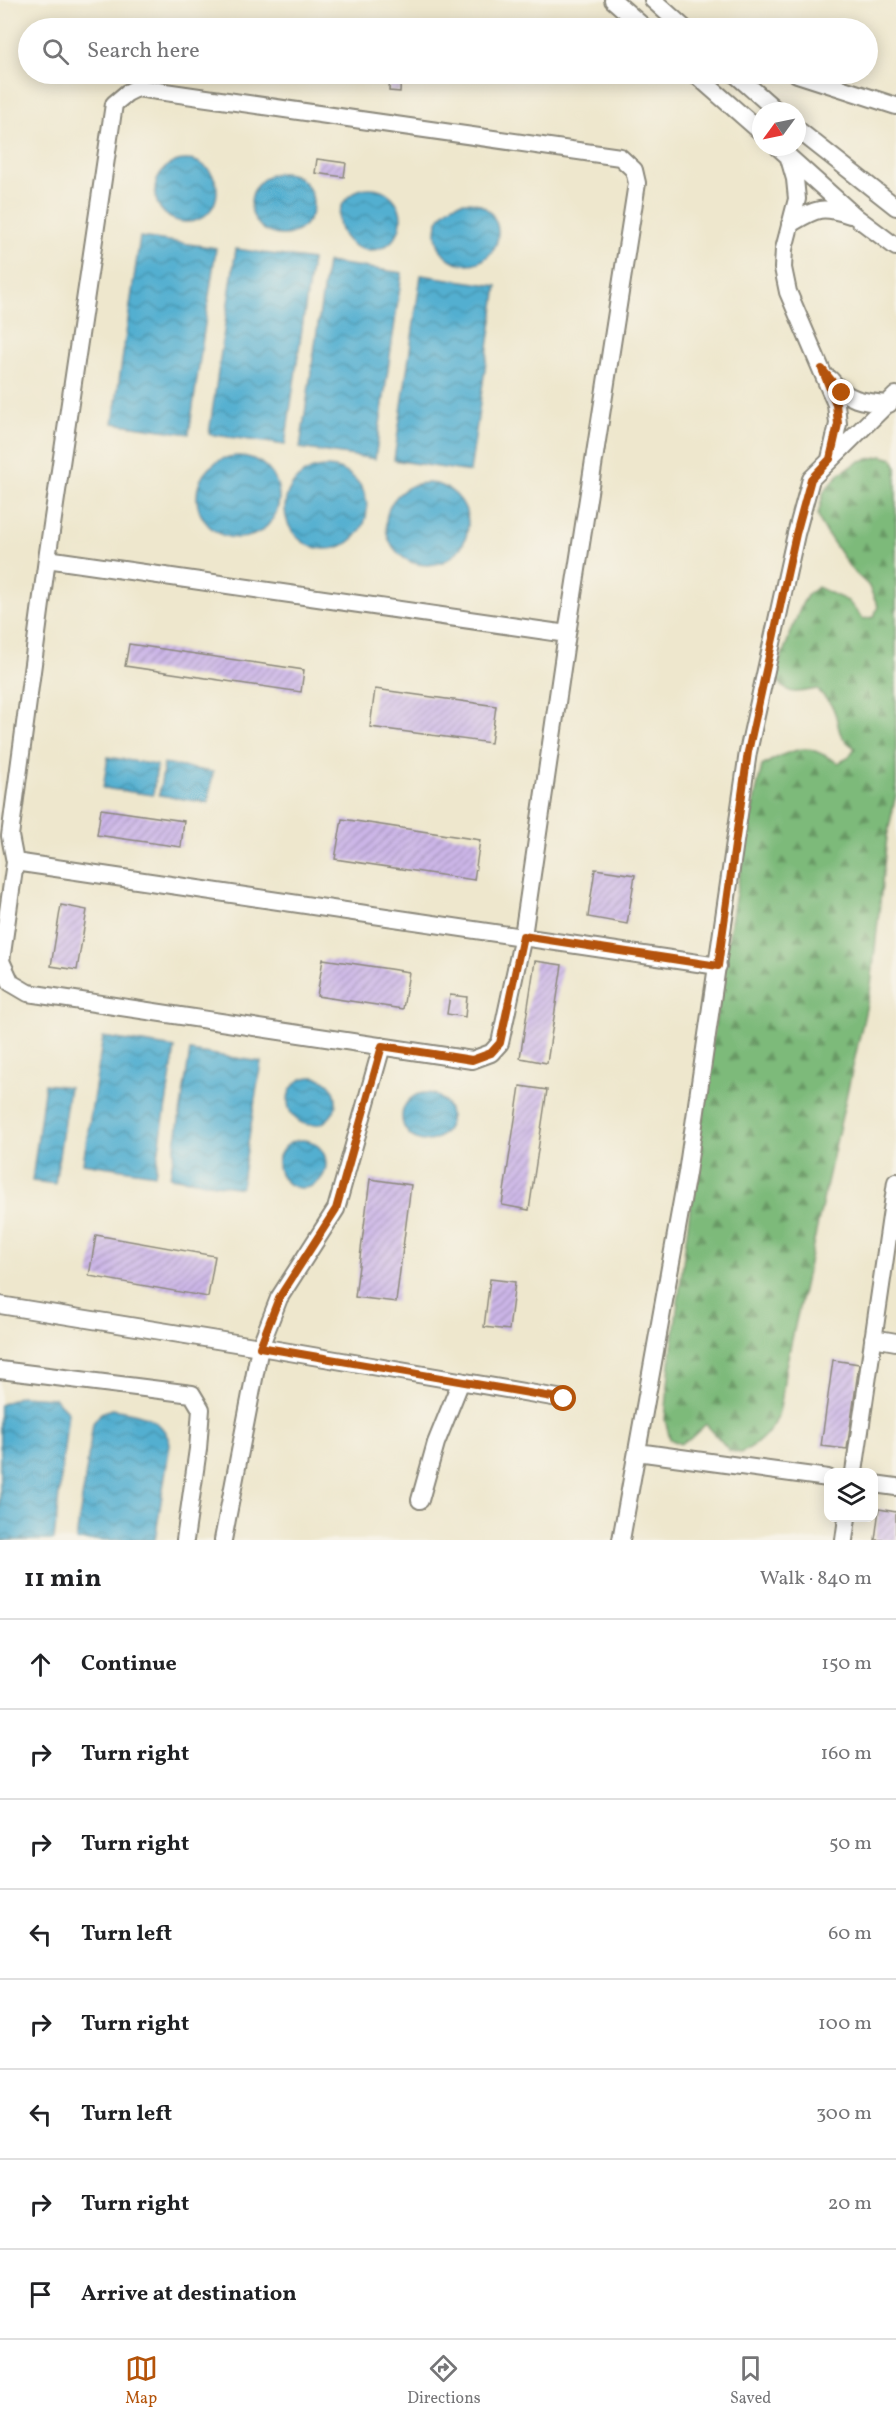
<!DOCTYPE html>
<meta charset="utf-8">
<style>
:root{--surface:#fff;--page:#f6f6f6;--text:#202124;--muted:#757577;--line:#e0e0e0;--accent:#b45309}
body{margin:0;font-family:Vollkorn,serif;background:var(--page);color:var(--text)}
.controls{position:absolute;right:18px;bottom:18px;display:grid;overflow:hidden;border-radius:12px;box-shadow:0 3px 15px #0003}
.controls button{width:54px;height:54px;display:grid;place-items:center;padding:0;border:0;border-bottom:2px solid var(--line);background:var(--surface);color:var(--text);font:30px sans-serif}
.compass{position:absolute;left:752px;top:102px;width:54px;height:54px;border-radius:50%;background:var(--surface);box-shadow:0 3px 15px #0003;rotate:237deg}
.stop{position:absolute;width:18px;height:18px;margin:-14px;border:4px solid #b45309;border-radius:50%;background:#fff}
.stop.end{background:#b45309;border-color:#fff;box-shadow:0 2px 6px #0008}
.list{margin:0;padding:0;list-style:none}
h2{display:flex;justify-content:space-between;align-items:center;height:78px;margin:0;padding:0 24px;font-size:26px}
h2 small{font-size:20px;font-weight:400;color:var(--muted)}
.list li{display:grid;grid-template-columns:39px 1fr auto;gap:18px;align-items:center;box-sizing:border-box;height:90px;padding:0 24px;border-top:2px solid var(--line)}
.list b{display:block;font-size:22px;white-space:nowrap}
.list em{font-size:20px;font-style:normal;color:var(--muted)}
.icon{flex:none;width:33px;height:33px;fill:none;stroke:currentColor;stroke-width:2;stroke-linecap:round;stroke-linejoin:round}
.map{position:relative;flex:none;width:896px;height:1540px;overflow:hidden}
.search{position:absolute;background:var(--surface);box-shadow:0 3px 15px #0003;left:18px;right:18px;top:18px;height:66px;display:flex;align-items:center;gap:15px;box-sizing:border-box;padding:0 21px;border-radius:33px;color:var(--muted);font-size:22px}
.sheet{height:798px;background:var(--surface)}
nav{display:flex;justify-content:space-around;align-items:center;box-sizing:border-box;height:84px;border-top:2px solid var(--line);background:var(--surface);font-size:16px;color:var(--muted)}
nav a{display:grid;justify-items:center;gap:3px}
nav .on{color:var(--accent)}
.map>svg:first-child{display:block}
</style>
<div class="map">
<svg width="896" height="1540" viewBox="0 0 896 1540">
<defs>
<pattern id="forest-firs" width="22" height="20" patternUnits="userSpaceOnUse" patternTransform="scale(1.5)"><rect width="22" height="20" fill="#7dba7a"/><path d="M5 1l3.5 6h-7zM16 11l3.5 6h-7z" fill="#679764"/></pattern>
<pattern id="water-waves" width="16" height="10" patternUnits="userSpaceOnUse" patternTransform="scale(1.5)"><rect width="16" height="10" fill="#52afd0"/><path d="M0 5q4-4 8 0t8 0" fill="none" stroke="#448fa9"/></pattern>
<pattern id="building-hatch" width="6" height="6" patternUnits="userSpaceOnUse" patternTransform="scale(1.5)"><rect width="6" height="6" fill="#ccb6e8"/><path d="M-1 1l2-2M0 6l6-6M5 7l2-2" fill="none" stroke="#a694bc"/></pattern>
</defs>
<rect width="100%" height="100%" fill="#f7f3e8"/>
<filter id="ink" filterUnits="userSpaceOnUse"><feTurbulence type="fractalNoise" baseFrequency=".0167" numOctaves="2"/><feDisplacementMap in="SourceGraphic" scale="12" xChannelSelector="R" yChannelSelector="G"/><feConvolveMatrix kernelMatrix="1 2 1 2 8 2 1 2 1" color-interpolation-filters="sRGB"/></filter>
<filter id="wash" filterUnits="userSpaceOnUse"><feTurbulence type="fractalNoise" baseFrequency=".008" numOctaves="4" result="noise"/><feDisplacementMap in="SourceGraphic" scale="24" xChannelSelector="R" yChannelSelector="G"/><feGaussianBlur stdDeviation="1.35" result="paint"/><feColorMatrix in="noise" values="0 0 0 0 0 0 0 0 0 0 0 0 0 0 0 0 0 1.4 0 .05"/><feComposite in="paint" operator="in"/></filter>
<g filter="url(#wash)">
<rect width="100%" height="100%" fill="#eee7cd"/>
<!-- forest -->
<path fill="url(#forest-firs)" stroke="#547252" stroke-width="1.5" d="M882 456 893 459 896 466V794L887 837 871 986 786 1366C779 1411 785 1429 741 1453L730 1451 706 1424 690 1439 680 1444 670 1439 665 1420 670 1363C697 1164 717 962 762 766 773 759 794 748 807 749 818 750 829 758 838 763L848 758 855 748C833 733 842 728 833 708 829 701 822 695 817 689 794 693 789 697 774 676L802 604 808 594 818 587 848 601 863 619 874 617 878 606 868 585 851 569 822 526 818 515 824 491 840 473 860 461Z"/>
<!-- water -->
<path fill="url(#water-waves)" stroke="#3e6d7e" stroke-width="1.5" d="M155 191a31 31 0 1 1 62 0a31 31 0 1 1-62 0Z
M251 204a31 31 0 1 1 62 0a31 31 0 1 1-62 0Z
M339 219a31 31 0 1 1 62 0a31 31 0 1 1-62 0Z
M436 233a31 31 0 1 1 62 0a31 31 0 1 1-62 0Z
M140 237 216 248 189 434 113 423Z
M236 249 312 260 285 445 209 434Z
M327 262 402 273 375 459 300 448Z
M421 275 497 286 470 472 394 460Z
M197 497a41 41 0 1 1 82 0a41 41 0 1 1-82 0Z
M285 508a41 41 0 1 1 82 0a41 41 0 1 1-82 0Z
M386 524a41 41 0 1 1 82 0a41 41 0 1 1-82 0Z
M108 757 157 765 153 795 103 788Z
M164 764 213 772 208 803 159 795Z
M103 1037 175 1048 155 1174 83 1163Z
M190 1051 261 1062 241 1188 170 1177Z
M288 1101a24 24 0 1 1 48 0a24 24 0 1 1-48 0Z
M45 1084 69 1087 55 1184 32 1181Z
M402 1117a24 24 0 1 1 48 0a24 24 0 1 1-48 0Z
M278 1164a24 24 0 1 1 48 0a24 24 0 1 1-48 0Z
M20 1396 54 1398 68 1412 54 1540H0V1405Z
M112 1409C137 1413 163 1416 170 1444L155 1540H76L93 1423 101 1413Z"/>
<g id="blocks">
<!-- building -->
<path fill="url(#building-hatch)" d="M390 74H401L400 92 389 91Z
M317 159 346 163 344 177 315 173Z
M129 644 304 670 301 692 125 666Z
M375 689 496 706 491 743 370 727Z
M101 809 184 821 181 847 97 835Z
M342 819 480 840 474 880 335 859Z
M595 869 635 875 627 924 588 917Z
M61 905 87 910 77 970 51 966Z
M323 959 409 972 403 1009 317 996Z
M535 961 562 965 547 1063 520 1058Z
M450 995 467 997 465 1017 447 1014Z
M520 1086 547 1090 529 1210 502 1205Z
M370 1179 411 1185 396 1302 355 1297Z
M96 1235 215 1256 208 1297 89 1276Z
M490 1279 515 1282 509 1330 484 1327Z
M833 1360 859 1364 847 1449 821 1446Z
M879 1509 896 1512V1540H875Z"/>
</g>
</g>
<g filter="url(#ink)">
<use href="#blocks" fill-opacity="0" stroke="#8c897c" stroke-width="1.5"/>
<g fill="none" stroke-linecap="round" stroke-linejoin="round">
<defs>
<path id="minor" d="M613 0 645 28
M653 0 684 28
M695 74 761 132
M735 74 777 111
M797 74 896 106
M797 129 896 207
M778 147 856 217 896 247
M788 155 795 179 797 199 784 249 783 268 788 292 836 404 838 424 830 459
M790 224C816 209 820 205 850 215
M830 379C848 401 862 402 889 404
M47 559 567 634 523 936 500 1043 491 1053 472 1060 28 993 11 983 1 961 15 862 10 836Z
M47 559 114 104 127 93 137 88 620 157 634 170 637 183 567 634
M15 862 718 966
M0 1305 260 1347 564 1399
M873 1338 896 1342
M0 1370 192 1394 201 1409 198 1449 185 1540
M637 1452 828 1478
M854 1472 896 1182
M874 1484 896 1487
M420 1500 436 1443 461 1381
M223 1540 260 1347 279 1298 336 1209 382 1046
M621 1540 687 1173 748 752 796 534 811 479 896 395
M844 1540 847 1518"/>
</defs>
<!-- minor casing -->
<use href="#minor" stroke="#8c897c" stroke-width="20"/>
<!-- minor -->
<use href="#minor" stroke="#fff" stroke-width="16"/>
</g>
</g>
<g fill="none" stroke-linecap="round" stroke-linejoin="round" filter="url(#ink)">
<!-- route -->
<path stroke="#b45309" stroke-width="8" d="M564 1399 260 1347 279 1298 336 1209 382 1046 472 1060 491 1053 500 1043 523 936 718 966 748 752 796 534 811 479 830 459 838 424 836 404 822 369 842 393"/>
</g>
</svg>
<div class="controls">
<button><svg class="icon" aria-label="layers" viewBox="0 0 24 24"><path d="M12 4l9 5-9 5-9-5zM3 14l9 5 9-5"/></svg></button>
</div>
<svg class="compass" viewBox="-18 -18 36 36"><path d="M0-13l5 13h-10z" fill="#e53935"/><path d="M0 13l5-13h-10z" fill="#757577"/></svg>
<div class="stop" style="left:564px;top:1399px"></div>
<div class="stop end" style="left:842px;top:393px"></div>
<div class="search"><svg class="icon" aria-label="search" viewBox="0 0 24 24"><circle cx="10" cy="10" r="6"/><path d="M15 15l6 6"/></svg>Search here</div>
</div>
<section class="sheet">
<h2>11 min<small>Walk · 840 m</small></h2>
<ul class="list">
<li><svg class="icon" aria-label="ahead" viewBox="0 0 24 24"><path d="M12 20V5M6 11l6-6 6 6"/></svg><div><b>Continue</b></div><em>150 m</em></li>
<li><svg class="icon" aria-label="right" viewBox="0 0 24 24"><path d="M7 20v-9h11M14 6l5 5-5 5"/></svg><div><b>Turn right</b></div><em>160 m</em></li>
<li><svg class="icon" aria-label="right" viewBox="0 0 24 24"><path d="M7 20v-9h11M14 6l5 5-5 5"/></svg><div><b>Turn right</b></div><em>50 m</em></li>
<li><svg class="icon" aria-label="left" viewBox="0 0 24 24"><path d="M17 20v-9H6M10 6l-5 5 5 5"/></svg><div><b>Turn left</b></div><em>60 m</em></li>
<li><svg class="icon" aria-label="right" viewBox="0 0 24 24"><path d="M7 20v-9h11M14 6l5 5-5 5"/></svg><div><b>Turn right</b></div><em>100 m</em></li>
<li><svg class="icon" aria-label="left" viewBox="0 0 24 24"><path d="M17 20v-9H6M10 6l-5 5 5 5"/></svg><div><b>Turn left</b></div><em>300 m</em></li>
<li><svg class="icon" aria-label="right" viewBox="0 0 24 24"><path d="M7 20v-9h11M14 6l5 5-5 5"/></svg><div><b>Turn right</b></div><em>20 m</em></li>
<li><svg class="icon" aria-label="arrive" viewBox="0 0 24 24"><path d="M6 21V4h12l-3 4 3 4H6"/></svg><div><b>Arrive at destination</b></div></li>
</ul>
</section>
<nav>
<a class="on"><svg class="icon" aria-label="map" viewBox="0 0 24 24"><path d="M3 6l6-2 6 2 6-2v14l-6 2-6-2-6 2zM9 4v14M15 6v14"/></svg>Map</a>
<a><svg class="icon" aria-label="directions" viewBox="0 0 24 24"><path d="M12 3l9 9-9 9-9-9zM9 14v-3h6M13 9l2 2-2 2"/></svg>Directions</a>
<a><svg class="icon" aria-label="saved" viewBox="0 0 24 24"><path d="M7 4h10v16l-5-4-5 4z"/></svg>Saved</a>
</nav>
